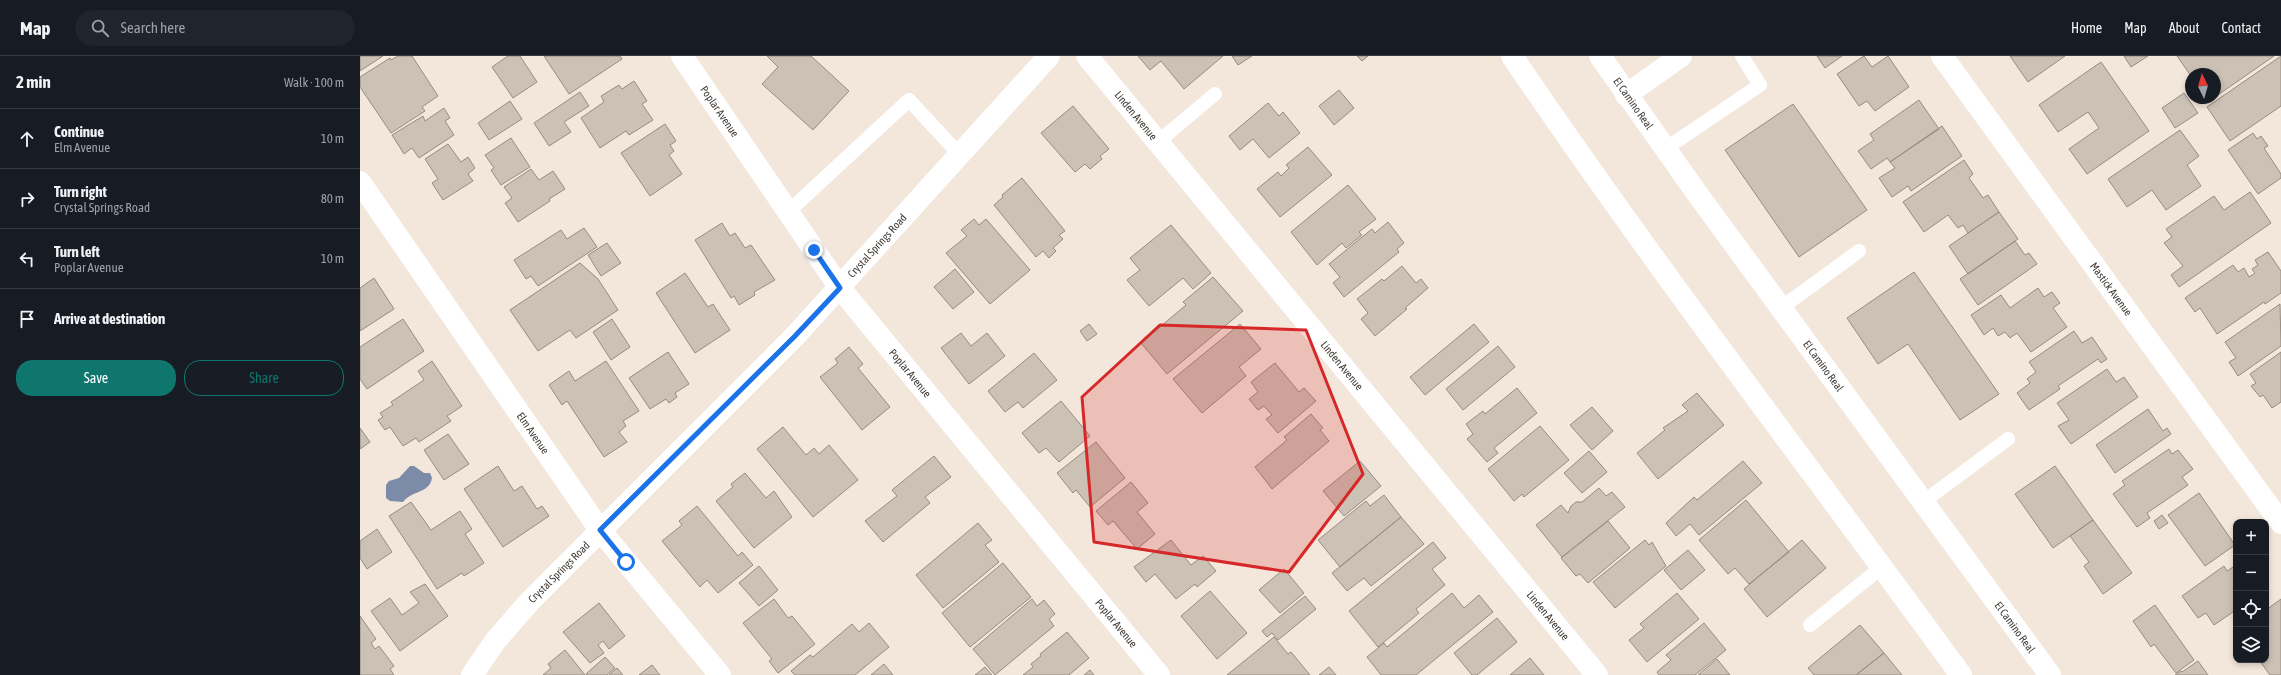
<!DOCTYPE html>
<meta charset="utf-8">
<style>
:root{--surface:#171b24;--page:#20242c;--text:#f1f3f6;--muted:#9ea1a6;--line:#363941;--accent:#0f766e}
body{margin:0;font-family:"Asap Condensed",sans-serif;background:var(--page);color:var(--text)}
.controls{position:absolute;right:12px;bottom:12px;display:grid;overflow:hidden;border-radius:8px;box-shadow:0 2px 6px #0003}
.controls button{width:36px;height:36px;display:grid;place-items:center;padding:0;border:0;border-bottom:1px solid var(--line);background:var(--surface);color:var(--text);font:20px sans-serif}
.compass{position:absolute;left:1825px;top:12px;width:36px;height:36px;border-radius:50%;background:var(--surface);box-shadow:0 2px 6px #0003;rotate:355deg}
.stop{position:absolute;width:12px;height:12px;margin:-9px;border:3px solid #1a73e8;border-radius:50%;background:#fff}
.stop.end{background:#1a73e8;border-color:#fff;box-shadow:0 1px 4px #0008}
.list{margin:0;padding:0;list-style:none}
h2{display:flex;justify-content:space-between;align-items:center;height:52px;margin:0;padding:0 16px;font-size:17px}
h2 small{font-size:13px;font-weight:400;color:var(--muted)}
.list li{display:grid;grid-template-columns:26px 1fr auto;gap:12px;align-items:center;box-sizing:border-box;height:60px;padding:0 16px;border-top:1px solid var(--line)}
.list b{display:block;font-size:15px;white-space:nowrap}
.list p{margin:0;font-size:13px;white-space:nowrap;color:var(--muted)}
.list em{font-size:13px;font-style:normal;color:var(--muted)}
.actions{display:flex;gap:8px;padding:12px 16px}
.actions a{flex:1;padding:9px 0;border:1px solid var(--accent);border-radius:16px;text-align:center;font-size:14px;color:var(--accent)}
.actions .main{background:var(--accent);color:#fff}
.icon{flex:none;width:22px;height:22px;fill:none;stroke:currentColor;stroke-width:2;stroke-linecap:round;stroke-linejoin:round}
.map{position:relative;flex:none;width:1921px;height:619px;overflow:hidden}
header{display:flex;align-items:center;gap:24px;box-sizing:border-box;height:56px;padding:0 20px;background:var(--surface);border-bottom:1px solid var(--line)}
header strong{font-size:19px}
nav{display:flex;gap:22px;margin-inline-start:auto;font-size:14px}
.search{width:280px;height:36px;background:var(--page);display:flex;align-items:center;gap:10px;box-sizing:border-box;padding:0 14px;border-radius:22px;color:var(--muted);font-size:15px}
main{display:flex}
aside{flex:1;background:var(--surface)}
.map>svg:first-child{display:block}
</style>
<header>
<strong>Map</strong>
<div class="search"><svg class="icon" aria-label="search" viewBox="0 0 24 24"><circle cx="10" cy="10" r="6"/><path d="M15 15l6 6"/></svg>Search here</div>
<nav><a>Home</a><a>Map</a><a>About</a><a>Contact</a></nav>
</header>
<main>
<aside>
<h2>2 min<small>Walk · 100 m</small></h2>
<ul class="list">
<li><svg class="icon" aria-label="ahead" viewBox="0 0 24 24"><path d="M12 20V5M6 11l6-6 6 6"/></svg><div><b>Continue</b><p>Elm Avenue</p></div><em>10 m</em></li>
<li><svg class="icon" aria-label="right" viewBox="0 0 24 24"><path d="M7 20v-9h11M14 6l5 5-5 5"/></svg><div><b>Turn right</b><p>Crystal Springs Road</p></div><em>80 m</em></li>
<li><svg class="icon" aria-label="left" viewBox="0 0 24 24"><path d="M17 20v-9H6M10 6l-5 5 5 5"/></svg><div><b>Turn left</b><p>Poplar Avenue</p></div><em>10 m</em></li>
<li><svg class="icon" aria-label="arrive" viewBox="0 0 24 24"><path d="M6 21V4h12l-3 4 3 4H6"/></svg><div><b>Arrive at destination</b></div></li>
</ul>
<div class="actions"><a class="main">Save</a><a>Share</a></div>
</aside>
<div class="map">
<svg width="1921" height="619" viewBox="0 0 1921 619">
<rect width="100%" height="100%" fill="#f3e6db"/>
<!-- water -->
<path fill="#7b8ba8" d="M50 410H54L64 417H70L72 422C69 438 52 434 43 446L30 445 26 442V429L29 425 39 422Z"/>
<!-- building -->
<path fill="#cbc1b5" stroke="#968c81" d="M0 0H23L0 15Z
M38 0H52L78 40 62 51 65 55 31 77 0 31V21L30 2 31 4Z
M148 0H160L177 26 153 42 132 11Z
M184 0H260L262 3 209 38Z
M407 0H451L489 35 453 74 402 28 418 11Z
M778 0H863L824 33 801 5 790 14Z
M872 0H892L878 9Z
M997 0H1008L1002 5Z
M1457 0H1482L1465 12Z
M1504 0 1512 11 1528 0 1549 31 1515 55 1507 45 1499 50 1477 18Z
M1650 0H1705L1668 26Z
M1764 0H1788L1771 11Z
M1817 0H1914L1855 41V18H1831V20Z
M1921 0V50L1870 85 1847 51Z
M1741 6 1789 75 1727 118 1709 93 1739 72 1728 56 1698 76 1679 49Z
M274 25 287 45 282 48 293 64 269 79 266 75 240 92 221 62 244 46 241 40 259 29 262 33Z
M979 34 994 52 974 69 959 50Z
M220 36 229 50 204 66 211 76 189 90 174 67Z
M1824 37 1838 57 1815 72 1802 52Z
M1559 44 1579 73 1530 106 1527 102 1511 113 1498 95 1514 84 1510 78Z
M150 45 162 63 129 84 118 67Z
M908 47 919 60 923 56 940 77 909 102 893 83 880 94 869 80Z
M1433 48 1507 154 1439 201 1365 94Z
M713 50 749 93 740 100 742 103 730 113 725 108 715 116 681 77Z
M84 52 90 62 85 65 94 79 59 102 52 92 44 98 32 79 63 60 65 65Z
M305 68 316 85 310 89 314 95 309 99 322 118 290 140 261 97Z
M1582 70 1602 100 1551 135 1548 130 1532 141 1519 122 1535 112 1530 106Z
M1820 74 1839 100 1827 109 1841 130 1806 154 1792 134 1767 151 1748 123Z
M1893 77 1897 83 1901 80 1908 90 1904 92 1921 118V122L1898 138 1868 94Z
M151 82 170 111 141 129 131 114 134 112 125 99Z
M88 88 101 106 108 101 115 112 108 118 113 125 83 144 72 127 78 123 65 103Z
M948 91 972 119 920 161 897 133 918 116 921 120 929 112 926 109Z
M1604 104 1613 118 1609 122 1623 142 1628 139 1639 156 1608 177 1603 169 1598 172 1588 159 1564 176 1543 146Z
M171 113 179 124 193 115 205 133 189 143 190 145 158 166 145 147 152 142 144 131Z
M662 122 705 175 699 179 703 183 693 192 696 195 689 202 683 195 676 201 634 149 643 141 642 139Z
M988 129 1016 163 999 176 1002 179 986 192 982 187 957 209 931 176Z
M1890 136 1911 167 1819 231 1811 219 1823 210 1804 187 1812 181 1806 173 1854 140 1864 154Z
M1639 156 1658 183 1608 218 1589 190Z
M614 163 619 169 626 163 670 214 630 248 586 197 607 180 601 174Z
M1028 166 1044 187 1037 193 1039 196 984 241 973 227 980 221 969 208 1012 173 1015 177Z
M362 167 370 180 375 177 385 192 391 189 415 224 394 236 395 239 379 249 374 240 371 242 335 184Z
M811 169 851 217 833 233 823 222 789 250 767 224 780 214 770 202Z
M224 172 237 191 178 230 171 220 166 223 154 204 201 174 207 183Z
M1655 185 1665 199 1669 197 1677 208 1618 249 1600 223Z
M247 187 261 207 241 220 228 199Z
M1908 196 1921 215V237L1905 248 1904 246 1857 278 1840 252 1835 256 1825 242 1873 209 1878 216 1884 212 1889 221 1895 217 1892 213 1898 209 1895 204Z
M220 207 238 223 258 254 216 282 210 274 178 295 150 254Z
M1042 210 1056 227 1061 223 1068 232 1045 252 1047 253 1015 280 1001 263 1008 257 997 243 1022 223 1024 225Z
M595 213 614 236 593 253 574 231Z
M1554 216 1639 338 1600 364 1548 288 1518 308 1487 262Z
M325 217 348 251 353 248 370 274 335 297 296 237Z
M853 221 883 255 807 318 781 287 826 249 823 246Z
M14 222 34 253 0 275V232Z
M1678 232 1684 241 1692 236 1700 247 1693 252 1707 271 1671 296 1657 277 1650 282 1645 276 1638 280 1633 272 1624 279 1611 259 1641 239 1650 252Z
M1920 248 1921 290 1878 320 1869 306 1876 302 1865 286Z
M43 263 64 295 7 333 0 323V291Z
M252 263 270 291 251 304 233 276Z
M729 268 737 278 727 285 720 275Z
M880 268 901 293 879 311 886 320 842 357 813 323Z
M1114 268 1129 286 1065 339 1050 321Z
M1714 275 1722 287 1732 281 1747 303 1741 307 1738 303 1698 330 1700 333 1669 354 1657 337 1670 327 1667 323 1676 316 1669 306Z
M601 277 611 290 627 277 645 300 609 328 581 292Z
M1138 290 1155 311 1103 354 1086 333Z
M489 291 503 308 498 312 530 351 502 374 460 321 478 307 475 303Z
M308 296 329 328 315 337 317 341 309 347 306 343 290 353 269 322Z
M1921 296V346L1912 352 1903 339 1900 341 1891 330 1896 327 1890 318Z
M674 297 697 324 663 352 658 346 645 356 628 335Z
M72 305 102 350 87 360 91 365 59 386 56 382 43 390 30 371 25 374 18 364 23 361 20 357 33 349 31 346 64 324 58 315Z
M246 305 279 355 263 365 266 370 259 376 267 386 244 401 207 345 202 349 189 329 209 315 215 325Z
M915 307 939 336 944 332 956 345 918 377 906 363 912 359 904 350 898 354 889 343 898 336 891 326Z
M1747 313 1756 326 1764 321 1778 341 1711 388 1698 370 1709 364 1697 347Z
M1157 332 1177 357 1134 392 1138 397 1127 406 1107 383 1113 378 1106 368 1123 355 1125 358Z
M1337 337 1364 369 1298 423 1277 397 1305 374 1303 372 1328 355 1322 349Z
M701 345 730 380 699 406 686 392 679 397 662 377Z
M1232 351 1253 375 1232 394 1210 369Z
M1788 353 1803 375 1807 372 1811 378 1755 417 1736 389Z
M951 358 963 372 960 374 969 385 912 433 895 411 927 384 924 381Z
M1180 370 1209 404 1164 441 1162 438 1154 445 1128 413Z
M423 371 446 399 454 392 459 398 469 389 498 424 453 461 397 393Z
M0 372 10 386 0 393Z
M88 378 109 408 84 424 64 394Z
M736 386 765 422 730 451 716 434 713 437 697 417Z
M1809 393 1812 398 1818 394 1833 413 1822 421 1828 429 1787 457 1790 462 1777 471 1753 438 1765 429 1762 425Z
M1229 395 1247 416 1222 437 1204 417Z
M574 400 591 421 565 441 570 447 523 486 505 465 537 440 532 434Z
M1000 405 1021 430 984 460 963 435Z
M1383 405 1402 427 1339 479 1330 468 1316 480 1306 467 1334 441 1337 444Z
M138 410 154 435 162 430 177 453 182 450 189 460 143 491 104 433Z
M1695 410 1733 464 1693 492 1655 438Z
M385 417 406 442 414 435 432 461 394 492 356 445 373 431 371 428Z
M771 426 788 447 777 456 795 478 777 493 753 465 748 469 736 455Z
M1239 432 1246 440 1252 436 1265 451 1202 501 1176 469 1201 449 1208 457 1211 450 1216 446H1222Z
M1839 437 1875 489 1845 510 1808 459Z
M1024 439 1041 461 980 511 958 484 1006 445 1010 450Z
M1386 444 1429 496 1389 528 1375 512 1368 518 1339 484Z
M51 446 71 474 100 455 112 473 105 478 124 507 104 520 102 517 77 533 29 460Z
M337 450 378 500 382 496 393 509 358 537 347 524 340 531 302 485 322 469 319 465Z
M1802 459 1808 467 1799 473 1794 465Z
M1041 461 1064 488 1011 530 1004 522 987 535 972 517Z
M1733 464 1772 517 1743 538 1724 510 1729 506 1710 480Z
M1248 465 1270 492 1228 527 1220 518 1216 520 1201 502Z
M618 467 632 484 625 489 639 506 583 552 556 519Z
M17 473 32 496 7 513 0 502V485Z
M811 484 831 509 843 500 856 515 837 531 835 528 816 543 795 518 786 526 774 511Z
M1285 484 1289 489 1292 486 1306 510 1255 552 1233 526Z
M1442 484 1466 512 1407 561 1384 533Z
M1073 486 1086 502 1072 513 1085 529 1056 553 1059 557 1018 591 989 555Z
M1328 494 1345 514 1321 534 1304 514Z
M643 507 671 541 610 591 582 557Z
M1876 509V554L1854 569 1846 557 1838 562 1822 540 1864 510 1867 515Z
M399 510 418 534 399 550 379 527Z
M924 513 944 537 920 557 899 534Z
M65 528 88 560 40 595 11 555 30 542 42 559 59 547 50 536Z
M850 535 887 577 857 603 821 560Z
M1092 537 1104 552 1119 539 1133 556 1056 619H1021L1007 601 1024 587 1027 591Z
M1317 537 1339 563 1287 606 1269 584 1284 572 1280 568Z
M945 540 956 553 918 584 912 577 907 581 902 575Z
M414 543 428 562 432 560 455 588 418 617 409 605 412 603 383 567Z
M672 543 677 550 684 544 695 558 689 563 694 570 635 619 613 593Z
M1921 543V619H1910L1899 604H1906L1907 596 1906 554Z
M239 547 265 580 249 593 243 585 238 589 244 597 230 607 203 576Z
M1795 549 1834 604 1816 617 1794 588 1791 591 1773 565Z
M0 560 16 583 11 587 15 593 19 590 34 610 30 613 34 619H0Z
M1137 562 1157 586 1117 619H1112L1094 597Z
M509 567 529 591 495 619H435L431 615 450 599 453 601 492 568 499 576Z
M1344 567 1366 594 1335 619H1299L1297 616 1311 604 1306 599Z
M1500 569 1524 597 1496 619H1454L1448 612Z
M707 576 729 602 709 619H663L673 611 671 608 681 600 680 598Z
M914 581 928 598 931 596 950 619H867Z
M205 594 225 619H183L191 612 188 608Z
M1524 597 1542 619H1496Z
M245 601 255 612 247 619H227L226 618Z
M1170 602 1184 619H1150Z
M1357 603 1370 619H1338Z
M1838 605 1848 619H1815L1821 615 1822 616Z
M524 608 533 619H511Z
M292 609 300 619H279Z
M625 611 632 619H615Z
M969 611 976 619H959Z
M257 612 263 619H249Z
M730 614 734 619H724Z"/>
<g fill="none" stroke-linecap="round" stroke-linejoin="round">
<!-- service -->
<path stroke="#fff" stroke-width="14" d="M798 86 855 38
M1305 93 1400 29 1382 0
M428 156 549 44 600 99
M1421 252 1499 195
M1563 446 1648 383
M1450 569 1522 511"/>
<!-- minor -->
<g stroke="#fff" stroke-width="22">
<path id="s1" d="M322 0 480 232 799 619"/>
<path id="s2" d="M727 0 1237 619"/>
<path id="s3" d="M1582 0 1921 467"/>
<path d="M1266 39 1321 0"/>
<path id="s4" d="M0 126 240 474 360 619"/>
</g>
<!-- secondary -->
<path stroke="#fff" stroke-width="22" id="s5" d="M112 619 136 584 171 544 435 280 689 0"/>
<!-- primary -->
<g stroke="#fff" stroke-width="22">
<path d="M1152 0C1295 211 1451 413 1601 619"/>
<path id="s6" d="M1240 0 1336 136 1690 619"/>
</g>
</g>
<g fill="none" stroke-linecap="round" stroke-linejoin="round">
<!-- route -->
<path stroke="#1a73e8" stroke-width="5" d="M266 506 240 474 435 280 480 232 454 194"/>
</g>
<!-- marked area -->
<path fill="#d62828" fill-opacity="0.2" stroke="#d62828" stroke-width="3" stroke-linejoin="round" d="M800 269 946 274 1003 418 929 516 734 486 722 341Z"/>
<g text-anchor="middle" stroke-width="3" stroke-linejoin="round" paint-order="stroke">
<!-- street labels -->
<g font-size="11" fill="#413c37" stroke="#f3e6db">
<text dy="4" stroke="none"><textPath href="#s6" startOffset="58">El Camino Real</textPath></text>
<text dy="4" stroke="none"><textPath href="#s1" startOffset="67">Poplar Avenue</textPath></text>
<text dy="4" stroke="none"><textPath href="#s2" startOffset="77">Linden Avenue</textPath></text>
<text dy="4" stroke="none"><textPath href="#s5" startOffset="591">Crystal Springs Road</textPath></text>
<text dy="4" stroke="none"><textPath href="#s3" startOffset="288">Mastick Avenue</textPath></text>
<text dy="4" stroke="none"><textPath href="#s2" startOffset="401">Linden Avenue</textPath></text>
<text dy="4" stroke="none"><textPath href="#s6" startOffset="382">El Camino Real</textPath></text>
<text dy="4" stroke="none"><textPath href="#s1" startOffset="391">Poplar Avenue</textPath></text>
<text dy="4" stroke="none"><textPath href="#s4" startOffset="305">Elm Avenue</textPath></text>
<text dy="4" stroke="none"><textPath href="#s5" startOffset="135">Crystal Springs Road</textPath></text>
<text dy="4" stroke="none"><textPath href="#s2" startOffset="725">Linden Avenue</textPath></text>
<text dy="4" stroke="none"><textPath href="#s1" startOffset="715">Poplar Avenue</textPath></text>
<text dy="4" stroke="none"><textPath href="#s6" startOffset="706">El Camino Real</textPath></text>
</g>
</g>
</svg>
<div class="controls">
<button>+</button>
<button>−</button>
<button><svg class="icon" aria-label="locate" viewBox="0 0 24 24"><circle cx="12" cy="12" r="6"/><path d="M12 2v4M12 18v4M2 12h4M18 12h4"/></svg></button>
<button><svg class="icon" aria-label="layers" viewBox="0 0 24 24"><path d="M12 4l9 5-9 5-9-5zM3 14l9 5 9-5"/></svg></button>
</div>
<svg class="compass" viewBox="-18 -18 36 36"><path d="M0-13l5 13h-10z" fill="#e53935"/><path d="M0 13l5-13h-10z" fill="#9ea1a6"/></svg>
<div class="stop" style="left:266px;top:506px"></div>
<div class="stop end" style="left:454px;top:194px"></div>
</div>
</main>
